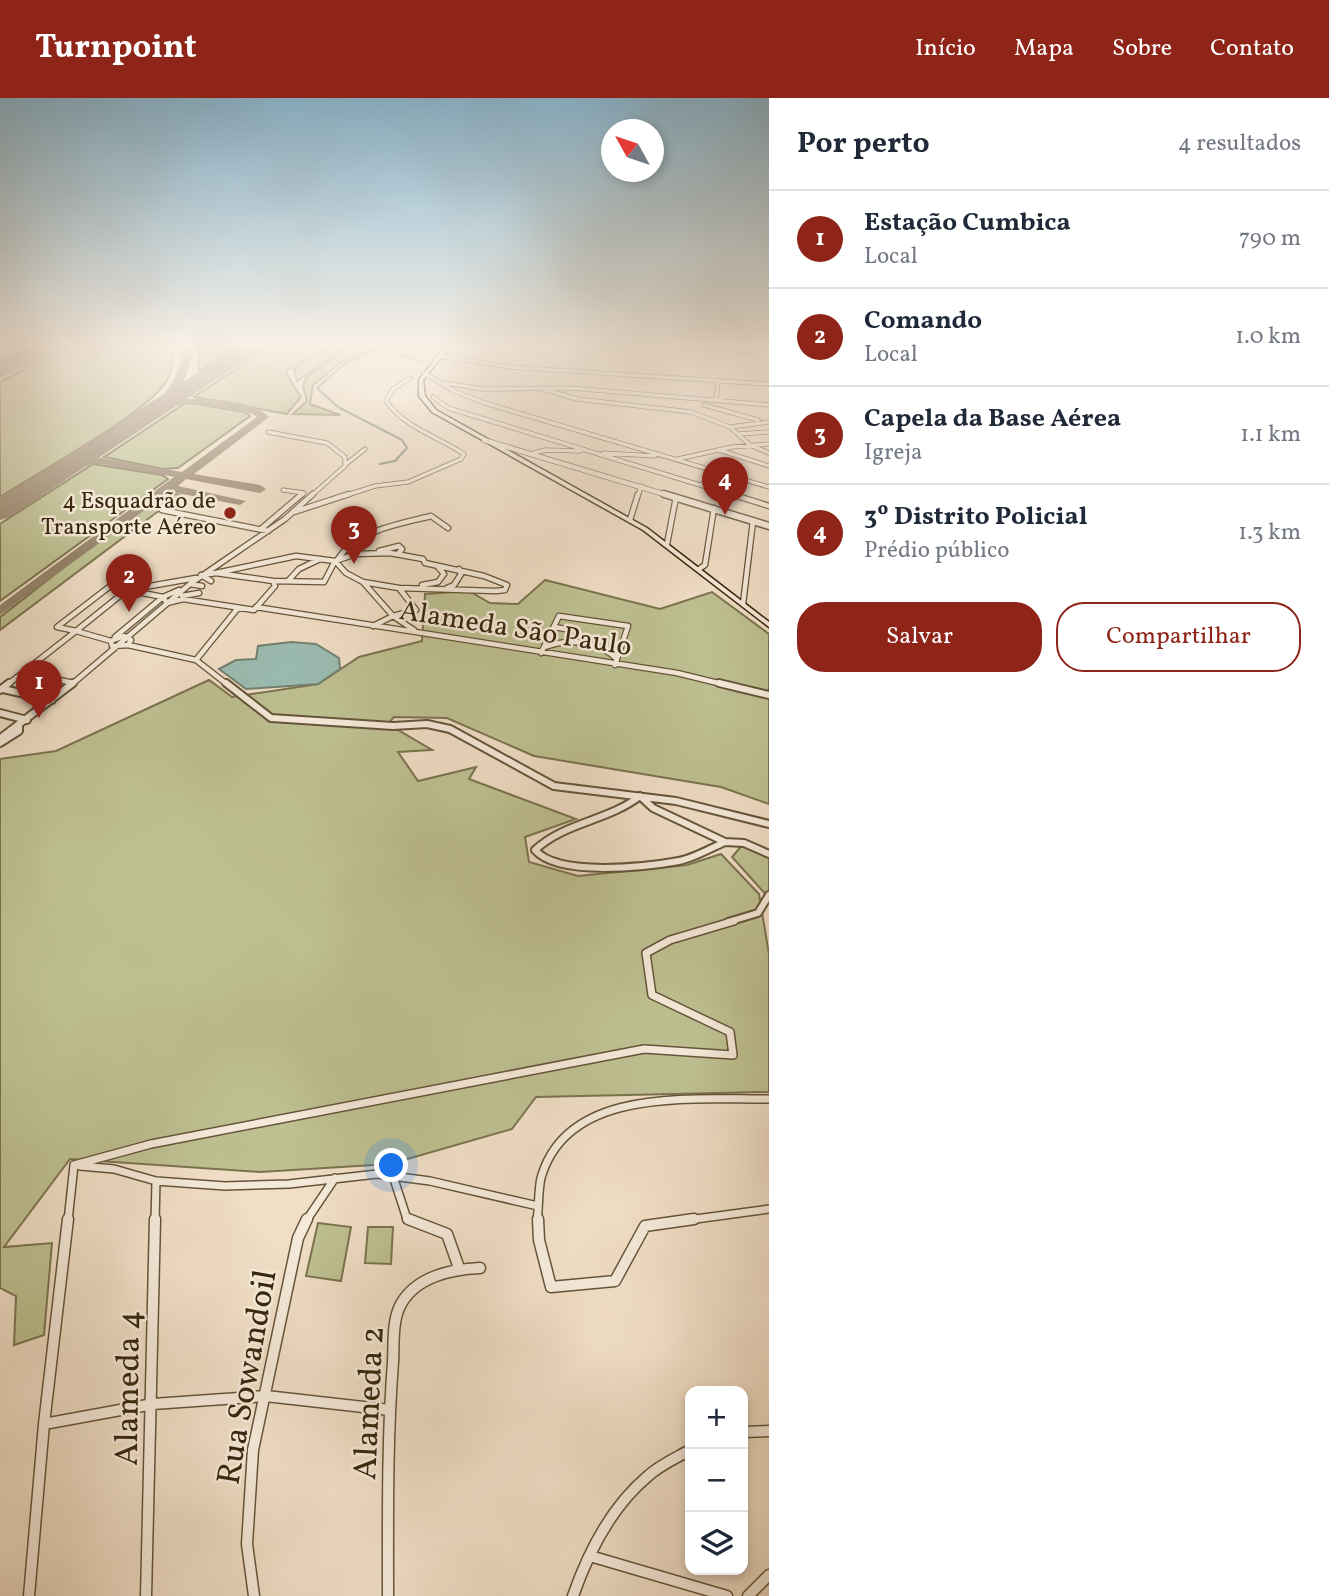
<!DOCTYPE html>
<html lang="pt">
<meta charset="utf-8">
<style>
:root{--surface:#fff;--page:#f6f6f7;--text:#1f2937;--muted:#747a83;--line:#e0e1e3;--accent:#8f2418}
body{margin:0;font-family:Vollkorn,serif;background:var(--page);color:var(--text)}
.controls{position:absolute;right:21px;bottom:21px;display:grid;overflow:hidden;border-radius:14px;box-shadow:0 4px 10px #0003}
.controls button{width:63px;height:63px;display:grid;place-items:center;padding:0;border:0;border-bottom:2px solid var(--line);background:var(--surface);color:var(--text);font:35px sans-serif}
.compass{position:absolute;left:601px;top:21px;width:63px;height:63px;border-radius:50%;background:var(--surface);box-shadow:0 4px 10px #0003;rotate:310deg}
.you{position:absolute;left:392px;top:1068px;width:24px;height:24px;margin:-18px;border:5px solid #fff;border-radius:50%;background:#1a73e8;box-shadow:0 0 0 10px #1a73e833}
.badge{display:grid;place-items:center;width:46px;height:46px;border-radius:50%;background:var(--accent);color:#fff;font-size:23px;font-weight:700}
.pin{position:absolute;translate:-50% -58px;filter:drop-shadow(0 2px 4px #0008)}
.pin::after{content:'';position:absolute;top:37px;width:24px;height:21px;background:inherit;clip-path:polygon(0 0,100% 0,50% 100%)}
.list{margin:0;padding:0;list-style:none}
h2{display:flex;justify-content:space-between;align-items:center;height:91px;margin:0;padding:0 28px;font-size:30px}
h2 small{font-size:23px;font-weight:400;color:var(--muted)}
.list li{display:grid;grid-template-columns:46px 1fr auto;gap:21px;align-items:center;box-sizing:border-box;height:98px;padding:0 28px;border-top:2px solid var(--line)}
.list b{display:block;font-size:26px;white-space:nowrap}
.list p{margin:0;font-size:23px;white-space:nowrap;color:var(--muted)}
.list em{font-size:23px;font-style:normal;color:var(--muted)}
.actions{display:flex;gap:14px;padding:21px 28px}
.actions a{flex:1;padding:16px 0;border:2px solid var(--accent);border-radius:28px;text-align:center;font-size:24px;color:var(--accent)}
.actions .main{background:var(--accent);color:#fff}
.icon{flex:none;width:38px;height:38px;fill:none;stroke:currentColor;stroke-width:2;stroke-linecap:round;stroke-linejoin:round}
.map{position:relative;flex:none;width:769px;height:1498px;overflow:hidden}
header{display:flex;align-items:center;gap:42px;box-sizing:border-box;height:98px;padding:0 35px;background:var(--accent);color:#fff}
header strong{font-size:33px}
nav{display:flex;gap:38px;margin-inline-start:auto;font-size:24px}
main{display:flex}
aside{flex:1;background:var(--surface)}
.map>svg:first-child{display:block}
</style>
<header>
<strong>Turnpoint</strong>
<nav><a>Início</a><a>Mapa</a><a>Sobre</a><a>Contato</a></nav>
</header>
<main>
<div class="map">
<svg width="769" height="1498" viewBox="0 0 769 1498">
<rect width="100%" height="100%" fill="#f0dec6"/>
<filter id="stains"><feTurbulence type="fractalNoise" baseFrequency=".00286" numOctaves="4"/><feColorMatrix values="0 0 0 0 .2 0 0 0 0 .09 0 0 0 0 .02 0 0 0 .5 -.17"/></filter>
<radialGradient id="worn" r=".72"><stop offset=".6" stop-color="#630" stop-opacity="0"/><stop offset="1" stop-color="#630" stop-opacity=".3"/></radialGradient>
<!-- green -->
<path fill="#bec092" stroke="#7a734f" stroke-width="2" d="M69 247H173C172 260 173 273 166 284 143 318 39 374 0 399V284Z
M199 247H239L199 273Z
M272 247H330L288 271 286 275 301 299 287 316 194 299Z
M336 247H348L297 283 294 271Z
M352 247H380L343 263 313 287 310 306 340 317 293 316 307 303 303 288 306 280Z
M191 305 244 314 250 318 178 370 163 371 104 359 184 306Z
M93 366 162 377 168 381 0 503V426Z
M175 396 180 397 0 532V519C30 497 148 399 175 396Z
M545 482 660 511 712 494 769 536V706L721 689 534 658 447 620 394 619 388 626 432 652 398 654 418 683 476 669 469 681 576 721 525 739 529 764 578 778 687 767 721 756 759 796 769 856V994L536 999 512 1031 390 1066 260 1074 70 1061 4 1149 52 1145 44 1237 14 1247 16 1198 0 1190V661L56 653 209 582 232 599 318 586 359 559 422 543 425 496 469 493 490 505 518 506Z
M744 745 769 754V800L732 759Z
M318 1125 351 1129 341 1183 306 1178Z
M368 1129H393L391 1166 365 1165Z"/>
<!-- water -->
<path fill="#9bbcb2" stroke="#738070" stroke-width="2" d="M291 544 316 546 339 560 340 571 318 586 246 591 219 571 236 562 256 561 258 548Z"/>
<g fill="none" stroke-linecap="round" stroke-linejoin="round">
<!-- stream -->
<path stroke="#738070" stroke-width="2" d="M390 247 401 257 421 263
M380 366 395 363 407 350 402 342 338 309 317 290 346 265 386 247"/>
<!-- taxiway -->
<path fill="#948269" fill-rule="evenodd" d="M37 247H52L0 266V260Z
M182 247H192C191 269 185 286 170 303 194 298 252 301 269 319L194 376 260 387 266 391 260 395 186 381 178 388 246 403 240 407 177 395 167 396 0 517V507L174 379 101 366 72 370 68 369V365L101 360 182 374 257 319 253 316C220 310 180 296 152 319H144V315C168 296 181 278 182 247Z"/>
<!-- runway -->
<path fill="#948269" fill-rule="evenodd" d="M32 247H60L57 252 0 280V264Z
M241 247H268L10 419 0 422V400Z"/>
<defs>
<path id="minor-far4" d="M517 247 659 253 687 251
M715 247 739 253 769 250
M438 258 509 269 769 286
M424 275 454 293 485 305 769 389
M445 285 483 291 571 290 769 307
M543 291 577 301 691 314 730 329 750 347 769 355
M433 299 448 310 736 398
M716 302 718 283
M704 307 758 322
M730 329 769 324
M268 334 327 345 345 359V368L311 398
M739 336 769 334
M719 352 769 368
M534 355 545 352 581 353
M603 355 655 358
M678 361 732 349 769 346
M346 366 365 351
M700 387 721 375
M283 392 304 395 300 398
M344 398 375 388 408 384 461 361 464 356C437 338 405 330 386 303L393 291 410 280
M638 398 641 388"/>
<path id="minor-far3" d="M731 396 769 408
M162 412 268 433
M294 414 349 396
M630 422 638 396
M261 431 302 396
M667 446 676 399
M379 453 399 448 402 451 398 456
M390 455 423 461 425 465 484 478 507 487 505 492 496 493 399 490 416 512 393 518 363 484 346 475 335 463 356 456Z
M296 458 335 463 324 484 273 483 216 475Z
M338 461C357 432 400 426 431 418L448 430
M699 471 705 467 714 410
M201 477 211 483
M203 477 216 475
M288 483 299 471 320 461
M363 484 399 490
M190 486 202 488
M422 487 438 484 444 476 438 469
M109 489 127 492 76 533 57 529Z
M447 490 454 487 461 476 459 471
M127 492 163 499 167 505 183 501 254 512 275 488 273 483
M127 492 196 480
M182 498 199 495
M743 506 753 423
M256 509 677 575 726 587
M393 518 414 532
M373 528 393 518
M554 529 566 531
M124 538 131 542 128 547 112 548 111 543Z
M115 539 163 499 179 492
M128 547 196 562
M545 549C569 540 598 543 617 561
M541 555 559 518 628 528 615 567
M24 574 73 585
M7 587 76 533 111 543
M71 587 190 486 285 421 313 396
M228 587 196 562 238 510"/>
<path id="minor-far2" d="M226 585 271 620 393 628 427 626 450 631 554 688 676 703 769 726
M719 585 769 597
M3 591 52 602
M0 592 9 585
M0 615 27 622
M2 643V639L73 585
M0 645 19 633V628
M640 698 653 710 725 744C711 750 694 760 679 763 646 769 558 779 535 752 565 724 608 723 640 698Z
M725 744 744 745 769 756
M728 824 758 815 769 797"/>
<path id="minor-far1" d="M74 1067 151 1046 644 951 733 957 730 934 652 897 646 855 670 842 734 823
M80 1068 114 1071 156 1083 225 1088 289 1086 377 1076 430 1083 538 1108
M393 1078 407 1121 412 1123
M68 1123 74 1067
M155 1123 156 1083
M306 1123 335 1080
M537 1123C539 1109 538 1093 541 1080 567 987 695 1002 769 1001
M681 1123 769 1111"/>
<path id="minor" d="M408 1121 447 1136 459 1170
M538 1121 539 1142 551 1189 615 1183 645 1128 694 1121
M44 1326 153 1306 266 1298 390 1312
M743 1334 769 1333
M590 1458 727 1498
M29 1498 44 1326 68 1121
M146 1498 155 1121
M254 1498 247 1446 253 1352 298 1140 307 1121
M388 1498C388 1420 387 1342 393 1264 394 1245 392 1222 401 1206 416 1179 451 1171 480 1170
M573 1498C588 1455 612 1408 648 1378 660 1367 676 1360 690 1352
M748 1498 769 1477"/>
<path id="tertiary-far1" d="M484 342 670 398"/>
<path id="tertiary" d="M664 396 769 428"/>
<path id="secondary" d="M446 247H451L423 282 425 298 436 312 647 430 769 524V529L643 432 432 314 419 298V282Z"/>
</defs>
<!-- minor-far4 casing -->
<use href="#minor-far4" stroke="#65543a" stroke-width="5"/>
<!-- minor-far3 casing -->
<use href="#minor-far3" stroke="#65543a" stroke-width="7"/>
<!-- minor-far2 casing -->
<use href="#minor-far2" stroke="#65543a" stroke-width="10"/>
<!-- minor-far1 casing -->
<use href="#minor-far1" stroke="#65543a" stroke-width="10"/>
<!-- minor casing -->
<use href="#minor" stroke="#65543a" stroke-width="13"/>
<!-- tertiary-far1 casing -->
<use href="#tertiary-far1" stroke="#65543a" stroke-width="6"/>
<!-- tertiary casing -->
<use href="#tertiary" stroke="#65543a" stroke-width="9"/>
<!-- secondary casing -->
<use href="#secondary" stroke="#37260c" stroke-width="3"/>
<!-- minor-far4 -->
<use href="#minor-far4" stroke="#f5eada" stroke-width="3.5"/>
<!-- minor-far3 -->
<use href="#minor-far3" stroke="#f5eada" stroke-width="4.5"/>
<!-- minor-far2 -->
<use href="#minor-far2" stroke="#f5eada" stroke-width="6"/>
<!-- minor-far1 -->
<use href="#minor-far1" stroke="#f5eada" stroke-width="7"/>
<!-- minor -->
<use href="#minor" stroke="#f5eada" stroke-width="10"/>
<!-- tertiary-far1 -->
<use href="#tertiary-far1" stroke="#f5eada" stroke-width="4.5"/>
<!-- tertiary -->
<use href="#tertiary" stroke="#f5eada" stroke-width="6"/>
<!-- secondary -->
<use href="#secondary" fill="#f5eada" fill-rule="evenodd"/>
</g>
<!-- sky -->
<linearGradient id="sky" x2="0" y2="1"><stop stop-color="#89b7d2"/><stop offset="0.54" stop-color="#f8f0e5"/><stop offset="1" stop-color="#f8f0e5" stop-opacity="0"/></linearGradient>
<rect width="769" height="457" fill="url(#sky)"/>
<!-- markers -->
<circle fill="#8f2418" stroke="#f5eada" stroke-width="2.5" cx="230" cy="415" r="7"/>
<g text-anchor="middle" stroke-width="5" stroke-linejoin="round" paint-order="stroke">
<!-- far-poi labels -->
<g font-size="23" fill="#37260c" stroke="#f5eada" text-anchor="end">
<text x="216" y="410">4 Esquadrão de<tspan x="216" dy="26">Transporte Aéreo</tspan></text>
</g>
<!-- street labels -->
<g font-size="28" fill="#37260c" stroke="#f5eada">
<text transform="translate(516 529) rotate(9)" y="10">Alameda São Paulo</text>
</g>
<!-- near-street labels -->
<g font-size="33" fill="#37260c" stroke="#f5eada">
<text transform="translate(245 1279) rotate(-80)" y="12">Rua Sowandoil</text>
<text transform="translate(126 1290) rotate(-89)" y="12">Alameda 4</text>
<text transform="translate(367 1305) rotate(-87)" y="12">Alameda 2</text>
</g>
</g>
<rect width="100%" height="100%" filter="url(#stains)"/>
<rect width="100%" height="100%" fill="url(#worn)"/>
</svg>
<div class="controls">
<button>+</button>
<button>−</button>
<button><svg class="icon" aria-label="layers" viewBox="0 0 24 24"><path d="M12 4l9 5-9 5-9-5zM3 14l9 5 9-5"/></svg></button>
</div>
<svg class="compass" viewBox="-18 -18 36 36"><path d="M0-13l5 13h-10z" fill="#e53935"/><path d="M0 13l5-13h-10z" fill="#747a83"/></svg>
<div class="you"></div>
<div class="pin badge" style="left:39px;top:620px">1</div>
<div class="pin badge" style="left:129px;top:514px">2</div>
<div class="pin badge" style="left:354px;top:466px">3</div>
<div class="pin badge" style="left:725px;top:417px">4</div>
</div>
<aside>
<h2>Por perto<small>4 resultados</small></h2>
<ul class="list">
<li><span class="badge">1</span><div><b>Estação Cumbica</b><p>Local</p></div><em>790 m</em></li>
<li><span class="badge">2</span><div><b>Comando</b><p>Local</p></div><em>1.0 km</em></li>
<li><span class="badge">3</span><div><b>Capela da Base Aérea</b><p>Igreja</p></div><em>1.1 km</em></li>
<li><span class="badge">4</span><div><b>3º Distrito Policial</b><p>Prédio público</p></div><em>1.3 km</em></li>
</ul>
<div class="actions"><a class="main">Salvar</a><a>Compartilhar</a></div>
</aside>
</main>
